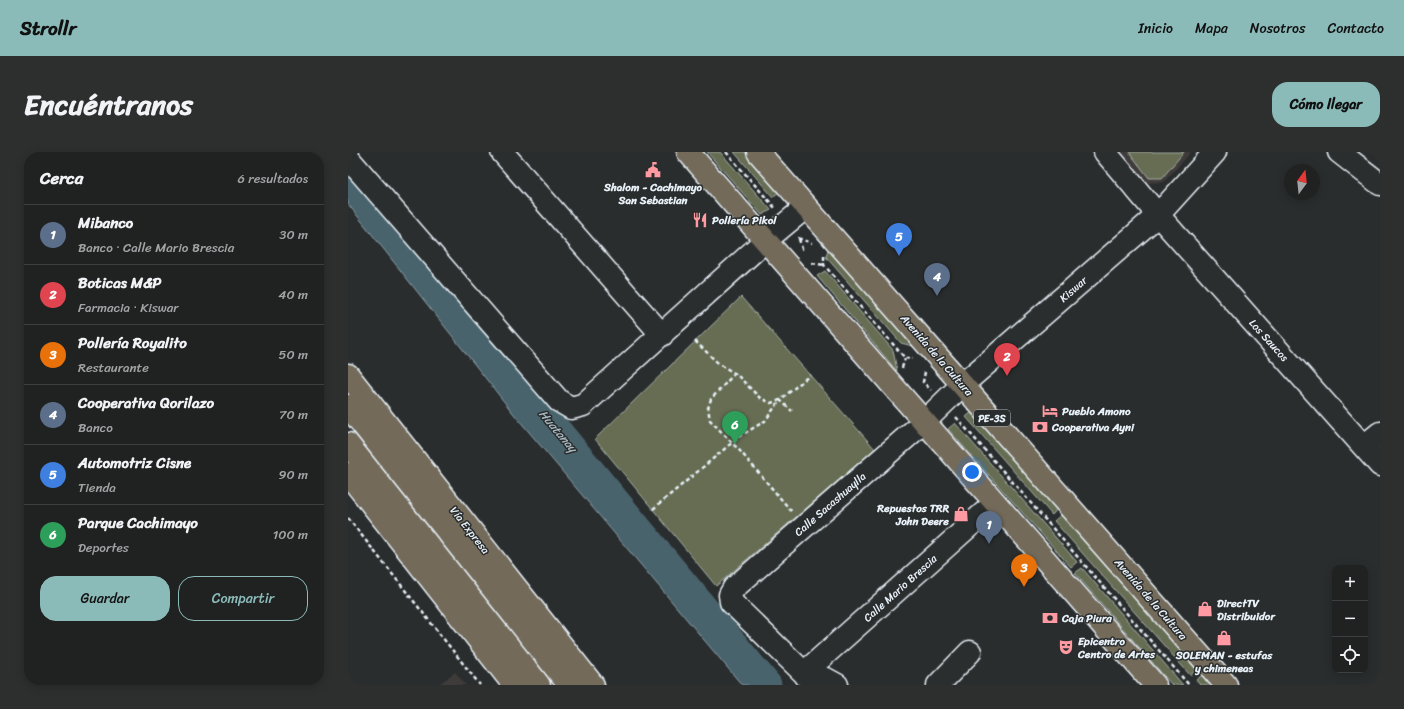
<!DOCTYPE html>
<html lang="es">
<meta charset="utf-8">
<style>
:root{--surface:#202222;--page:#2d2f2f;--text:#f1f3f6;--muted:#a2a4a5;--line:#3d3f40;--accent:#8bbbb9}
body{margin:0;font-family:Sriracha,sans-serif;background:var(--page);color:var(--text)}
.controls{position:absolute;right:12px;bottom:12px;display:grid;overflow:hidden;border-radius:8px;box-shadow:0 2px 10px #0003}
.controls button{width:36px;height:36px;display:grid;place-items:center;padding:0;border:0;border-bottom:1px solid var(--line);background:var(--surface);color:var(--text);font:20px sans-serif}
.compass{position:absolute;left:936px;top:12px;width:36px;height:36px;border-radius:50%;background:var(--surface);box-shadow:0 2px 10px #0003;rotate:15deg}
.you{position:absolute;left:624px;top:320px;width:14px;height:14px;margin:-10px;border:3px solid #fff;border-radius:50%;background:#1a73e8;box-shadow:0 0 0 6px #1a73e833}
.badge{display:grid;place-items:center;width:26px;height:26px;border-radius:50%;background:var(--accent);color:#fff;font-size:13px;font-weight:700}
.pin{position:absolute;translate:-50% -33px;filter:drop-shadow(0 1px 2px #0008)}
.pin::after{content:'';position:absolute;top:21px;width:14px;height:12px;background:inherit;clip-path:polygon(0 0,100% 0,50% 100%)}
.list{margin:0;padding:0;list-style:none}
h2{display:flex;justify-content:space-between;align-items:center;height:52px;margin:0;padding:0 16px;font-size:17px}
h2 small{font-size:13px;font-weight:400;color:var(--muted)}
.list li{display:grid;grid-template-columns:26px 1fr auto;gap:12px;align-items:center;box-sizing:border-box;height:60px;padding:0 16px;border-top:1px solid var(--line)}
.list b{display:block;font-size:15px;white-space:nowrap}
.list p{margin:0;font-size:13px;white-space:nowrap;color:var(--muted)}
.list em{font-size:13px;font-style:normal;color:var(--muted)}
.actions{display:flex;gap:8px;padding:12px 16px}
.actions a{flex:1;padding:9px 0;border:1px solid var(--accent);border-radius:16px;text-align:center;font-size:14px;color:var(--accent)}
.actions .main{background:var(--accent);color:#111}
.icon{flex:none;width:22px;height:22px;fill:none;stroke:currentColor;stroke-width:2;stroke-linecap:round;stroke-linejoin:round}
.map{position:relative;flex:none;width:1032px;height:533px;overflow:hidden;border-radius:16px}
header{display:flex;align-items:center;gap:24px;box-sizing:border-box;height:56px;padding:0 20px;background:var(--accent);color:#111}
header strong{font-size:19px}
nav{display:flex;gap:22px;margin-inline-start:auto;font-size:14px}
.intro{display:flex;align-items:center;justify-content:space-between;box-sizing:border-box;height:96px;padding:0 24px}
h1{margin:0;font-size:28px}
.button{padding:10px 18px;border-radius:16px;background:var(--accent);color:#111;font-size:14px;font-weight:700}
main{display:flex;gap:24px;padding:0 24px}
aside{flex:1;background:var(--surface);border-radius:16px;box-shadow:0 2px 10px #0003}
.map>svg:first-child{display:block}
</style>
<header>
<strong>Strollr</strong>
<nav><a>Inicio</a><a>Mapa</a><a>Nosotros</a><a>Contacto</a></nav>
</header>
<div class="intro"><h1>Encuéntranos</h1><a class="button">Cómo llegar</a></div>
<main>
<aside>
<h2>Cerca<small>6 resultados</small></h2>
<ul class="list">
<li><span class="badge" style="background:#5c6f8a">1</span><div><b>Mibanco</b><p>Banco · Calle Mario Brescia</p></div><em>30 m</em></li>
<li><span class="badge" style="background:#e0444e">2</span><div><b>Boticas M&amp;P</b><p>Farmacia · Kiswar</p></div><em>40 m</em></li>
<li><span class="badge" style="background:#e8710a">3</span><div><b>Pollería Royalito</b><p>Restaurante</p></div><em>50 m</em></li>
<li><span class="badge" style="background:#5c6f8a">4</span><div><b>Cooperativa Qorilazo</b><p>Banco</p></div><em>70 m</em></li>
<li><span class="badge" style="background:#3f7fe0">5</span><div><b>Automotriz Cisne</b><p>Tienda</p></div><em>90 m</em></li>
<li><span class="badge" style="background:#2e9e5b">6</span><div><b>Parque Cachimayo</b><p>Deportes</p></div><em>100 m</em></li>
</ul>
<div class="actions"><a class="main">Guardar</a><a>Compartir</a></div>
</aside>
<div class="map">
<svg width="1032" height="533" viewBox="0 0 1032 533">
<rect width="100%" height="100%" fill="#2a2d2e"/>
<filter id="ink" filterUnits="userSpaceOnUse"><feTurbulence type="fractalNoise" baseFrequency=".025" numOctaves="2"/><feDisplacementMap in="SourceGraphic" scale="8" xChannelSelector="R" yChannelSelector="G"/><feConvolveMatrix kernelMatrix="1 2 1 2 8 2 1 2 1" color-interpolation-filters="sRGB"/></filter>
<g filter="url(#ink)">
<!-- built -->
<path fill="#3f3b3b" d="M771 0H843L816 30 798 31Z
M107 520 118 533H90Z"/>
<!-- green -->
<path fill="#666d53" stroke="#a7afa6" d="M359 0H372L423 58 414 63Z
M386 0H400L433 38 425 45Z
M781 0H836L814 26H801Z
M481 94 572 196 553 191 478 105Z
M477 119 545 198 549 219 469 124Z
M393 145 527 297 368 434 247 287Z
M625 259 710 356 704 363 618 265Z
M607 271 729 410 723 415 600 277Z
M714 362 850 516 842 523 706 369Z
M734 416 835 533H824L727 421Z
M856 522 865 533H852L848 528Z"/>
<!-- water -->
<path fill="#48646d" stroke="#889ca5" d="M0 25 419 533H394L165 261 0 52Z"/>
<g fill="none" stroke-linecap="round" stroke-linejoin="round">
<!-- river -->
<path stroke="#48646d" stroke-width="29" d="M0 25 419 533"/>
<defs>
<path id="minor" d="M154 0 314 183
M757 0 810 63 1032 313
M991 0 1032 32
M0 6 211 249 223 256 235 253 418 88 458 55
M1016 294 1032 281
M463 531 456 521 647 351
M489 533 478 527 456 521 383 450 382 443 386 436 577 269 614 233 810 63 867 0
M590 533 622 500"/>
<path id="major" d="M0 223 245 533
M0 254 221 533
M0 292 191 533
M0 322 166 533"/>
<path id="highway" d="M340 0 807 533
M410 0 878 533"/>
</defs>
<!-- minor casing -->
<use href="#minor" stroke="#e8f1f8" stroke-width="25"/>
<!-- major casing -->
<use href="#major" stroke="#e8f1f8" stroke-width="25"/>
<!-- highway casing -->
<use href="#highway" stroke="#e8f1f8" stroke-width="25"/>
<!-- path -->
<path stroke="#e8f1f8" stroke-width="2.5" stroke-dasharray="4 3" stroke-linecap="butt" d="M378 0 428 57
M450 86 464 91
M451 87 455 100
M476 104V113L557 206H565
M464 111 476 113
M347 189 371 212 388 222 412 246 423 251 432 248 462 223
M554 216 557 206
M577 220 575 230 583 238
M387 221 363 247 360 256 362 268 392 299 445 361
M608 265 841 533
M305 357 392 284 417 269 432 248 444 259
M0 366 132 533"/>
<!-- minor -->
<use href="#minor" stroke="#2a2d2e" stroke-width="22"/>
<!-- major -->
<use href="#major" stroke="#736b5a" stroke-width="22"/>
<!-- highway -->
<use href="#highway" stroke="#736b5a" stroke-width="22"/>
</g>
</g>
<!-- icons -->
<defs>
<symbol id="civic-bare" viewBox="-9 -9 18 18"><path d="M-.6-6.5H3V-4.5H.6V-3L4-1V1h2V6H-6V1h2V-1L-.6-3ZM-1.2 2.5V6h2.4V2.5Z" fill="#ff9aa2" stroke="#2a2d2e" stroke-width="2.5" paint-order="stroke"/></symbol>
<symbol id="restaurant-bare" viewBox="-9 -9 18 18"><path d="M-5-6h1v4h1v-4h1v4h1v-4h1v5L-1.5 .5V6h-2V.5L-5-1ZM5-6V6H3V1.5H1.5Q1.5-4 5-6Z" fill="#ff9aa2" stroke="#2a2d2e" stroke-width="2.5" paint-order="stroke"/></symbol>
<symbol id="hotel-bare" viewBox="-9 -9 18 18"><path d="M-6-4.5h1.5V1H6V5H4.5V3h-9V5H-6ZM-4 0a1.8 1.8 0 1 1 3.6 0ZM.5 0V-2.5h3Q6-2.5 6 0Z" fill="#ff9aa2" stroke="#2a2d2e" stroke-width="2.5" paint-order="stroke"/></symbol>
<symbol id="bank-bare" viewBox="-9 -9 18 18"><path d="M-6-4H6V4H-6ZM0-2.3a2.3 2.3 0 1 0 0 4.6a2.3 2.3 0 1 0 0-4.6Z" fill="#ff9aa2" stroke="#2a2d2e" stroke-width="2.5" paint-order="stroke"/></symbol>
<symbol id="shop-bare" viewBox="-9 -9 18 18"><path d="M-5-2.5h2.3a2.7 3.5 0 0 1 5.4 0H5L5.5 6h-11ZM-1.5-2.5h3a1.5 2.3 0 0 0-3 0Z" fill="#ff9aa2" stroke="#2a2d2e" stroke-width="2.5" paint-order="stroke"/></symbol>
<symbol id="theatre-bare" viewBox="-9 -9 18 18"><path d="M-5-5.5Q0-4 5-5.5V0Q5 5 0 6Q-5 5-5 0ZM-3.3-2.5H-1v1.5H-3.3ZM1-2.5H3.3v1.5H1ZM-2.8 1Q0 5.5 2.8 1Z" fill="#ff9aa2" stroke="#2a2d2e" stroke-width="2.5" paint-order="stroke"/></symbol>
</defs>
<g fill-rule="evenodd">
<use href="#civic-bare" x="294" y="7" width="22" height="22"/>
<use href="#restaurant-bare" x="341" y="57" width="22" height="22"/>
<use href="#hotel-bare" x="691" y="248" width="22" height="22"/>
<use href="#bank-bare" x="681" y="264" width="22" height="22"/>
<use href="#shop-bare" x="602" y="351" width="22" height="22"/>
<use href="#shop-bare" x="846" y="446" width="22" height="22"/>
<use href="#bank-bare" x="691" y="455" width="22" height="22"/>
<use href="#shop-bare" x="865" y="475" width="22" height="22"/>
<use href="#theatre-bare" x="707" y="484" width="22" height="22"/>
</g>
<g text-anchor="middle" stroke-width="3" stroke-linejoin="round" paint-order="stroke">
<!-- shield labels -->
<rect fill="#2a2d2e" stroke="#afb6bb" stroke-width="1" x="626" y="258" width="36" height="16" rx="3"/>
<g font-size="10" font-weight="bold" fill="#e8f1f8">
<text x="644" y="270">PE-3S</text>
</g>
<!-- poi labels -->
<g font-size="11" font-weight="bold" fill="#e8f1f8" stroke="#2a2d2e" text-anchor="start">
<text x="305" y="39" text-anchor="middle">Shalom - Cachimayo<tspan x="305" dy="13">San Sebastian</tspan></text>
<text x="364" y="72">Pollería Pikol</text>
<text x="714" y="263">Pueblo Amono</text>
<text x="704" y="279">Cooperativa Ayni</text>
<text x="601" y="360" text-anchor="end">Repuestos TRR<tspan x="601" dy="13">John Deere</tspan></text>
<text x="869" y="455">DirectTV<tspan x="869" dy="13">Distribuidor</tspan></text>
<text x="714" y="470">Caja Piura</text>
<text x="730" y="493">Epicentro<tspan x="730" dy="13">Centro de Artes</tspan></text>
<text x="876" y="507" text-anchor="middle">SOLEMAN - estufas<tspan x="876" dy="13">y chimeneas</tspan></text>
</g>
<!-- street labels -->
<g font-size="11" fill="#e8f1f8" stroke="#2a2d2e">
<text transform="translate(725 137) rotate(-41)" y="4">Kiswar</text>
<text transform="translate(921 188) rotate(48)" y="4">Los Saucos</text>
<text transform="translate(589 203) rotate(49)" y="4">Avenida de la Cultura</text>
<text transform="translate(482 352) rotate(-41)" y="4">Calle Sacashuaylla</text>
<text transform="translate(122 378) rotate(52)" y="4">Vía Expresa</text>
<text transform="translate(552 436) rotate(-42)" y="4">Calle Mario Brescia</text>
<text transform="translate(803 447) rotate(49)" y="4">Avenida de la Cultura</text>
</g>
<!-- water labels -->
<g font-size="12" font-style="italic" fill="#a8b9c0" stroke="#2a2d2e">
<text transform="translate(210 279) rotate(50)" y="4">Huatanay</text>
</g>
</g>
</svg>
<div class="controls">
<button>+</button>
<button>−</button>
<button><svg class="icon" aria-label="locate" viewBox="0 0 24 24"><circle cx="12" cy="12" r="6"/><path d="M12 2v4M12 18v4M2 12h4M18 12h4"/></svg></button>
</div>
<svg class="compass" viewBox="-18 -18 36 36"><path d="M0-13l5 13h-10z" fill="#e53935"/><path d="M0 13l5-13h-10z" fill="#a2a4a5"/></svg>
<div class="you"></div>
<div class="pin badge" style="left:641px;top:392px;background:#5c6f8a">1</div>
<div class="pin badge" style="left:659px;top:224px;background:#e0444e">2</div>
<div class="pin badge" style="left:676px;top:435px;background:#e8710a">3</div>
<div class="pin badge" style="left:589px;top:144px;background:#5c6f8a">4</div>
<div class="pin badge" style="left:551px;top:104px;background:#3f7fe0">5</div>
<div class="pin badge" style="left:387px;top:292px;background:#2e9e5b">6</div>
</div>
</main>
